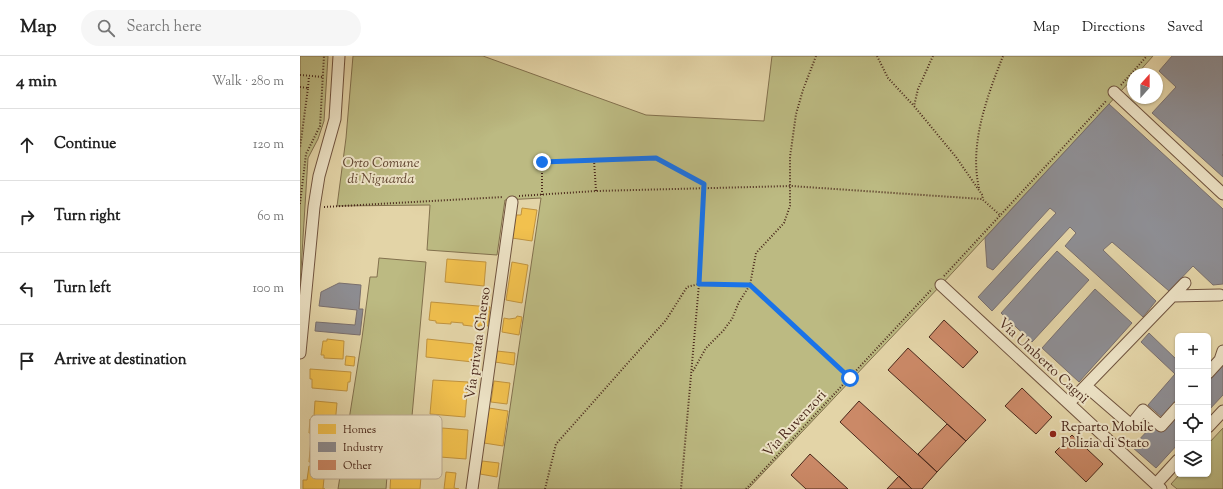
<!DOCTYPE html>
<meta charset="utf-8">
<style>
:root{--surface:#fff;--page:#f6f6f6;--text:#222;--muted:#767676;--line:#e0e0e0}
body{margin:0;font-family:"Sorts Mill Goudy",serif;background:var(--page);color:var(--text)}
.controls{position:absolute;right:12px;bottom:12px;display:grid;overflow:hidden;border-radius:6px;box-shadow:0 1px 3px #0004}
.controls button{width:36px;height:36px;display:grid;place-items:center;padding:0;border:0;border-bottom:1px solid var(--line);background:var(--surface);color:var(--text);font:20px sans-serif}
.compass{position:absolute;left:827px;top:12px;width:36px;height:36px;border-radius:50%;background:var(--surface);box-shadow:0 1px 3px #0004;rotate:21deg}
.stop{position:absolute;width:12px;height:12px;margin:-9px;border:3px solid #1a73e8;border-radius:50%;background:#fff}
.stop.end{background:#1a73e8;border-color:#fff;box-shadow:0 1px 4px #0008}
.list{margin:0;padding:0;list-style:none}
h2{display:flex;justify-content:space-between;align-items:center;height:52px;margin:0;padding:0 16px;font-size:17px}
h2 small{font-size:13px;font-weight:400;color:var(--muted)}
.list li{display:grid;grid-template-columns:26px 1fr auto;gap:12px;align-items:center;box-sizing:border-box;height:72px;padding:0 16px;border-top:1px solid var(--line)}
.list b{display:block;font-size:15px;white-space:nowrap}
.list em{font-size:13px;font-style:normal;color:var(--muted)}
.icon{flex:none;width:22px;height:22px;fill:none;stroke:currentColor;stroke-width:2;stroke-linecap:round;stroke-linejoin:round}
.map{position:relative;flex:none;width:923px;height:433px;overflow:hidden}
header{display:flex;align-items:center;gap:24px;box-sizing:border-box;height:56px;padding:0 20px;background:var(--surface);border-bottom:1px solid var(--line)}
header strong{font-size:19px}
nav{display:flex;gap:22px;margin-inline-start:auto;font-size:14px}
.search{width:280px;height:36px;background:var(--page);display:flex;align-items:center;gap:10px;box-sizing:border-box;padding:0 14px;border-radius:22px;color:var(--muted);font-size:15px}
main{display:flex}
aside{flex:1;background:var(--surface)}
.map>svg:first-child{display:block}
</style>
<header>
<strong>Map</strong>
<div class="search"><svg class="icon" aria-label="search" viewBox="0 0 24 24"><circle cx="10" cy="10" r="6"/><path d="M15 15l6 6"/></svg>Search here</div>
<nav><a>Map</a><a>Directions</a><a>Saved</a></nav>
</header>
<main>
<aside>
<h2>4 min<small>Walk · 280 m</small></h2>
<ul class="list">
<li><svg class="icon" aria-label="ahead" viewBox="0 0 24 24"><path d="M12 20V5M6 11l6-6 6 6"/></svg><div><b>Continue</b></div><em>120 m</em></li>
<li><svg class="icon" aria-label="right" viewBox="0 0 24 24"><path d="M7 20v-9h11M14 6l5 5-5 5"/></svg><div><b>Turn right</b></div><em>60 m</em></li>
<li><svg class="icon" aria-label="left" viewBox="0 0 24 24"><path d="M17 20v-9H6M10 6l-5 5 5 5"/></svg><div><b>Turn left</b></div><em>100 m</em></li>
<li><svg class="icon" aria-label="arrive" viewBox="0 0 24 24"><path d="M6 21V4h12l-3 4 3 4H6"/></svg><div><b>Arrive at destination</b></div></li>
</ul>
</aside>
<div class="map">
<svg width="923" height="433" viewBox="0 0 923 433">
<rect width="100%" height="100%" fill="#e3d4a7"/>
<filter id="stains"><feTurbulence type="fractalNoise" baseFrequency=".005" numOctaves="4"/><feColorMatrix values="0 0 0 0 .2 0 0 0 0 .09 0 0 0 0 .02 0 0 0 .5 -.17"/></filter>
<radialGradient id="worn" r=".72"><stop offset=".6" stop-color="#630" stop-opacity="0"/><stop offset="1" stop-color="#630" stop-opacity=".3"/></radialGradient>
<!-- green -->
<path fill="#bcba82" stroke="#83714e" d="M0 0H28L24 65 18 83 8 102 0 230Z
M53 0H183L346 59 464 65 472 0H853L837 18H833V22L641 229 448 433H198L241 142 205 144 197 199 127 194 130 149 37 150 46 82Z
M79 202 126 206 110 382 90 381 86 433H38L62 282 70 221H77Z
M923 372V433H877L871 428 880 418H908V388Z"/>
<!-- homes -->
<path fill="#f2c14e" stroke="#c0933f" d="M222 152 237 154 232 185 212 182 216 159H221Z
M147 203 186 206 184 230 145 226Z
M212 206 228 209 222 247 206 244Z
M131 246 190 251 188 270 179 269V271L163 269V267L151 266V268L136 267V265L129 264Z
M217 260 222 261 219 279 202 276 204 262 209 263 216 262Z
M27 283 44 285 43 303 24 302V299H21L23 285H27Z
M127 283 174 288 173 306 126 301Z
M197 295 215 297 214 309 195 306Z
M46 300 55 301 54 310 45 309Z
M10 313 51 316 50 326H48L47 335 12 332V323H10Z
M133 324 168 326 165 361 130 358Z
M194 325 210 327 207 348 191 346Z
M15 345 37 347 34 379 9 377 10 363H12V360H14Z
M189 352 208 355 203 390 184 387Z
M142 372 168 374 166 403 140 401Z
M11 383 32 385V387L39 388 38 405 29 404V407L9 406Z
M94 383 114 385 113 396H123L120 433H90L92 399H97L96 419 110 420V415L101 414 102 396H93Z
M182 405 199 407 197 421 180 418Z
M9 410 25 411 23 433H25H3V424H7Z
M146 416 156 417 154 432 159 433H144Z"/>
<!-- industry -->
<path fill="#8d8d92" stroke="#796f6e" d="M872 0H923V98L922 99 923 100V121L852 57 876 31 859 15Z
M809 48 923 153V228L913 229 893 210 869 235 812 186 803 194 856 245 843 261 765 190 776 177 770 171 692 255 678 241 756 157 750 152 693 214 687 211 685 182Z
M757 195 789 224 732 286 701 257Z
M39 227 61 229 59 253H63L60 279 15 275 16 266 55 269 57 254 19 250 21 236Z
M795 233 832 267 779 326 742 292Z
M849 277 878 305V345L863 362 848 349 875 318 841 286Z
M923 308V339L908 355V324Z
M878 357V388L856 412 832 391 853 369 860 376Z"/>
<!-- building -->
<path fill="#cb8967" stroke="#4a281b" d="M644 264 678 296 663 312 629 281Z
M608 292 686 364 666 385 588 314Z
M722 332 752 361 736 378 705 350Z
M559 345 637 416 622 433H612L540 366Z
M647 368 666 385 637 416 618 398Z
M772 379 803 408 786 426 755 396Z
M510 398 548 433H506L491 419Z
M599 420 612 433H587Z"/>
<g fill="none" stroke-linecap="round" stroke-linejoin="round">
<defs>
<path id="minor" d="M814 36 923 138
M641 229 861 433
M873 240 920 239
M0 297 14 151 19 120 35 63 39 0
M908 317 920 304 923 295
M786 330 831 369 843 354 861 370 878 351
M769 347 885 227
M908 371 923 355
M856 428 878 404
M172 433 212 146"/>
</defs>
<!-- minor casing -->
<use href="#minor" stroke="#70533e" stroke-width="13"/>
<!-- path -->
<path stroke="#4a281b" stroke-width="2" stroke-dasharray="1 2" stroke-linecap="butt" d="M516 0 503 34 496 58 490 101V150L484 167 456 197 450 229 550 322
M577 0 588 22 614 50
M633 0 618 33 614 50 656 101 683 140 682 143
M0 19 23 21
M821 29 847 0
M0 31 8 32 0 92
M8 32 9 20
M294 104 296 135
M679 132C669 88 687 41 703 0
M242 139V106L356 102 404 128 399 228 381 433
M219 140 296 135 491 130 682 143 701 160
M0 148 6 98 20 70 24 0
M24 151 203 141
M644 220 807 44
M393 315 406 292 423 275 432 263 439 246 450 229
M245 433 256 388 366 264 387 231 399 228 450 229
M446 433 632 233"/>
<!-- minor -->
<use href="#minor" stroke="#ede3c6" stroke-width="11"/>
</g>
<g fill="none" stroke-linecap="round" stroke-linejoin="round">
<!-- route -->
<path stroke="#1a73e8" stroke-width="5" d="M242 106 356 102 404 128 399 228 450 229 550 322"/>
</g>
<!-- markers -->
<circle fill="#8f2418" stroke="#ede3c6" stroke-width="1.5" cx="753" cy="378" r="4"/>
<g text-anchor="middle" stroke-width="4" stroke-linejoin="round" paint-order="stroke">
<!-- park labels -->
<g font-size="14" font-style="italic" fill="#614530" stroke="#ede3c6">
<text x="81" y="111">Orto Comune<tspan x="81" dy="16">di Niguarda</tspan></text>
</g>
<!-- street labels -->
<g font-size="14" fill="#4a281b" stroke="#ede3c6">
<text transform="translate(177 287) rotate(-82)" y="5">Via privata Cherso</text>
<text transform="translate(744 304) rotate(43)" y="5">Via Umberto Cagni</text>
<text transform="translate(494 367) rotate(-47)" y="5">Via Ruvenzori</text>
</g>
<!-- poi labels -->
<g font-size="14" fill="#4a281b" stroke="#ede3c6" text-anchor="start">
<text x="761" y="375">Reparto Mobile<tspan x="761" dy="16">Polizia di Stato</tspan></text>
</g>
</g>
<!-- legend -->
<rect x="10" y="359" width="132" height="64" rx="6" fill="#ede3c6" stroke="#bcab93" stroke-width="1"/>
<rect x="18" y="368" width="18" height="10" fill="#f2c14e"/>
<rect x="18" y="386" width="18" height="10" fill="#8d8d92"/>
<rect x="18" y="404" width="18" height="10" fill="#cb8967"/>
<g font-size="11" fill="#4a281b">
<text x="43" y="377">Homes</text>
<text x="43" y="395">Industry</text>
<text x="43" y="413">Other</text>
</g>
<rect width="100%" height="100%" filter="url(#stains)"/>
<rect width="100%" height="100%" fill="url(#worn)"/>
</svg>
<div class="controls">
<button>+</button>
<button>−</button>
<button><svg class="icon" aria-label="locate" viewBox="0 0 24 24"><circle cx="12" cy="12" r="6"/><path d="M12 2v4M12 18v4M2 12h4M18 12h4"/></svg></button>
<button><svg class="icon" aria-label="layers" viewBox="0 0 24 24"><path d="M12 4l9 5-9 5-9-5zM3 14l9 5 9-5"/></svg></button>
</div>
<svg class="compass" viewBox="-18 -18 36 36"><path d="M0-13l5 13h-10z" fill="#e53935"/><path d="M0 13l5-13h-10z" fill="#767676"/></svg>
<div class="stop" style="left:550px;top:322px"></div>
<div class="stop end" style="left:242px;top:106px"></div>
</div>
</main>
